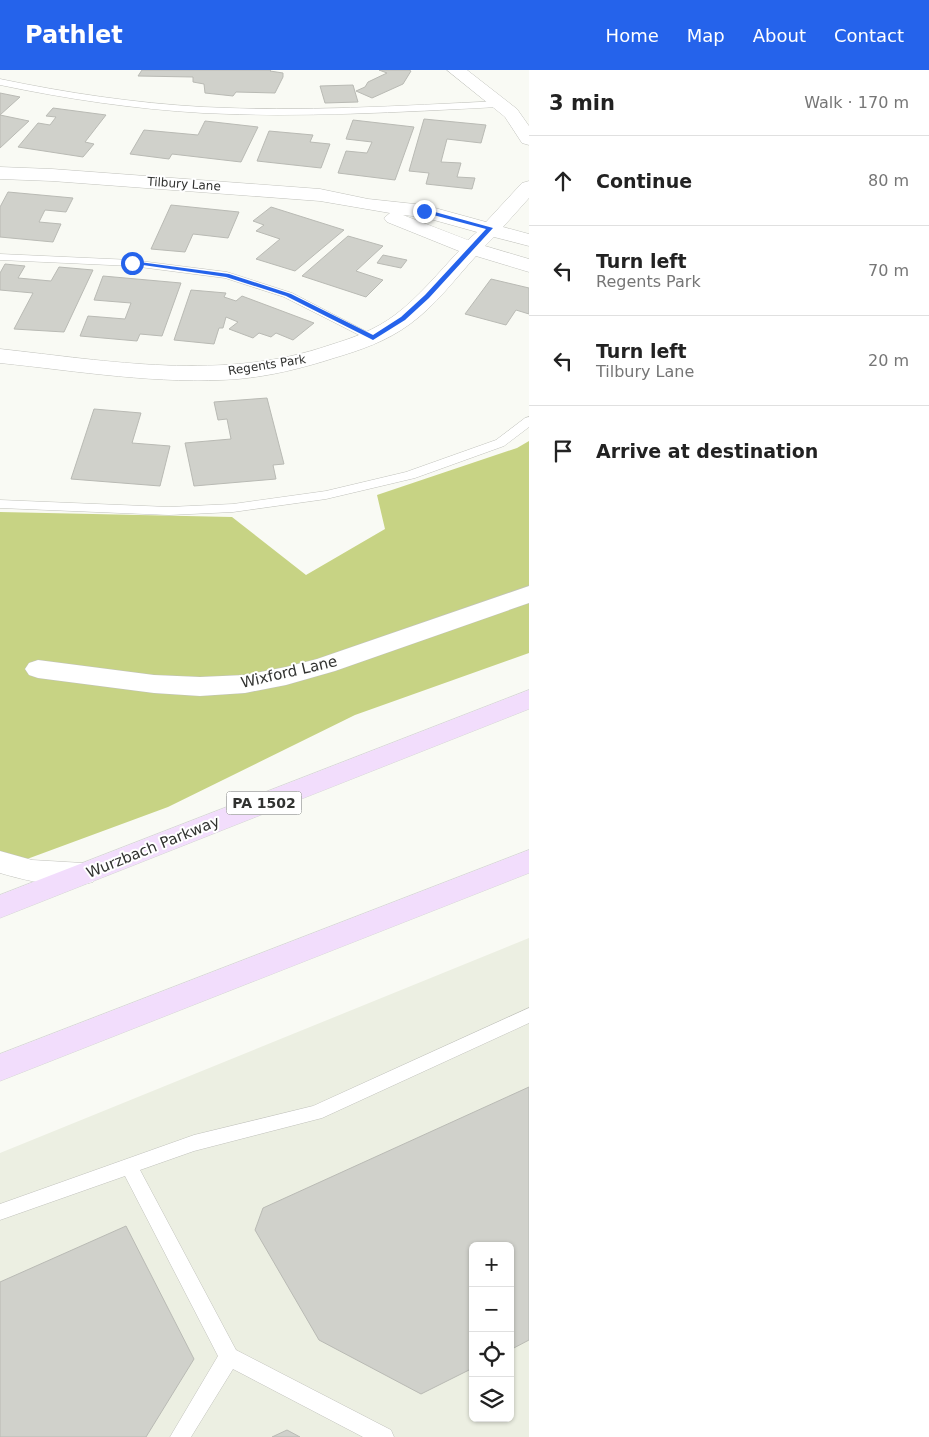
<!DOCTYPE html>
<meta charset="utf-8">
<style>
:root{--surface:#fff;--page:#f6f6f6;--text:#222;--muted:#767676;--line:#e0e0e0;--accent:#2563eb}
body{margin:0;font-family:"DejaVu Sans",sans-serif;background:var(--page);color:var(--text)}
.controls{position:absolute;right:15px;bottom:15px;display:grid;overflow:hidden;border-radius:8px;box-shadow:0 1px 4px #0004}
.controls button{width:45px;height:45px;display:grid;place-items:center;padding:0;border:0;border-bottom:1px solid var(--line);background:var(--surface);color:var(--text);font:25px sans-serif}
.stop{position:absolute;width:15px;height:15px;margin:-11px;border:4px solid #2563eb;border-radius:50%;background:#fff}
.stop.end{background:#2563eb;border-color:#fff;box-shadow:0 1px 5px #0008}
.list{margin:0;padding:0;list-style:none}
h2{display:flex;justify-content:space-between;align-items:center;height:65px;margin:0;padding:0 20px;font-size:21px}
h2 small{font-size:16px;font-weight:400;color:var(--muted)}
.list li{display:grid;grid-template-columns:32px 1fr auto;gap:15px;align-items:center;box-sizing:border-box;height:90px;padding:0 20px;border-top:1px solid var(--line)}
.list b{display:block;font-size:19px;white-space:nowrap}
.list p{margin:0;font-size:16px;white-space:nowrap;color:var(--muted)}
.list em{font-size:16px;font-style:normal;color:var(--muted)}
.icon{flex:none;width:28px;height:28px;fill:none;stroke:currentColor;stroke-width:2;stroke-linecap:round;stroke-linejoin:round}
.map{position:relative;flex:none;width:529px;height:1367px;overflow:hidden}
header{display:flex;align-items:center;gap:30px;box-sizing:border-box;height:70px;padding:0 25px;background:var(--accent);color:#fff}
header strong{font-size:24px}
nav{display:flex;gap:28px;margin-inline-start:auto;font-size:18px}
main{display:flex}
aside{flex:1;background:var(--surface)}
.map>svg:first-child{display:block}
</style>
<header>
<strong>Pathlet</strong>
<nav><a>Home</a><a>Map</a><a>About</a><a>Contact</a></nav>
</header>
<main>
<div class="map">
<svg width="529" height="1367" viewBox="0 0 529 1367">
<rect width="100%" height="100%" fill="#f9faf4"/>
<!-- built -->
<path fill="#ecefe2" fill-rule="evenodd" d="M529 868V1367H0V1083ZM473 1176H510V1348H473Z"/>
<!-- forest -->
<path fill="#c7d384" d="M529 371V583L355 645 168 737 0 799V442L232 447 306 505 385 459 377 425 517 378Z"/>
<!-- building -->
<path fill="#d0d1cb" stroke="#b9bab4" d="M142 0H271L270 1 283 3V7L275 23 236 22 233 26 205 23 204 14 193 12V7L138 6Z
M379 0H409L411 1 403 14 372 28 356 21 365 17 368 12 387 3Z
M353 15 358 32 325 33 320 16Z
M0 23 20 27 0 45 29 51 0 78Z
M53 38 106 45 85 72 94 74 83 87 18 77 38 53 50 55 56 47 46 46Z
M424 49 486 55 481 73 447 69 441 92 461 93 457 107 475 108 472 119 426 114 429 103 409 101Z
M353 50 414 57 395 110 338 103 346 81 367 83 372 72 346 69Z
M205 51 258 57 241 92 172 84 169 89 130 84 144 60 198 65Z
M269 61 313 65 310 72 330 74 321 98 257 91Z
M8 122 73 128 66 142 45 140 39 152 61 154 53 172 0 167V137Z
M171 135 239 142 228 168 193 164 185 182 151 179Z
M271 137 344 160 295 201 256 189 280 169 256 161 264 155 253 151Z
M348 166 383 176 356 201 383 210 366 227 302 206Z
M383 185 407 190 401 198 377 193Z
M5 194 25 196 18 208 51 211 59 197 93 200 64 262 14 259 33 223 0 220V203Z
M103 206 181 213 162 266 140 264 137 271 80 266 88 246 125 249 131 233 94 230Z
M491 209 529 218V244L516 240 506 255 465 244Z
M191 220 226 223 224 227 236 231 242 226 314 253 293 270 276 263 271 267 259 263 253 268 229 259 238 252 226 247 223 258H219L214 274 174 270Z
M267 328 284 394 273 395 276 409 194 416 185 373 231 369 227 349 218 350 214 332Z
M94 339 141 343 132 373 170 376 160 416 71 409Z
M529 1017V1270L510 1280V1176H473V1298L421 1324 319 1270 255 1160 263 1138Z
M126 1156 194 1289 146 1367H0V1212Z
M287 1360 300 1367H272Z"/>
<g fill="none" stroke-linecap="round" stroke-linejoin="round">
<defs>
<path id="lane" d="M0 9C67 23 134 33 203 37 301 42 400 36 498 31L503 34 498 37C400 42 301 48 203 43 134 39 67 29 0 15Z
M0 184 132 190 227 202 292 223 379 268 377 270H369L284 227 225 208 132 196 0 190Z
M529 347V357L504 376 415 408 326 429 233 442 169 445 0 438V430L169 437 233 434 326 421 406 402 496 370 525 348Z
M529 938V953L322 1048 194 1081 140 1100 236 1280 391 1360 394 1367H363L233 1299 191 1367H170L218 1286 125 1106 0 1150V1134L194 1065 313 1036Z"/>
<path id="street" d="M447 0H467L517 39 529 56V75L522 73 505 47Z
M0 97 52 99 320 119 368 129 424 135 486 152 522 113 529 111V128L503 157 529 164V176L494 167 485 176 529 189V202L476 186C455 209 435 236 410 254 387 271 361 280 334 288 303 298 271 306 238 309 159 315 78 301 0 293V279C110 291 223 312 330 275 353 268 375 260 395 245 419 227 439 202 459 181L387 152 384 148 390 143 320 131 52 111 0 109ZM403 145 423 147 477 162 468 170Z
M529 516V533L335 601 286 615 245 623 200 626 154 623 38 608 29 605 25 599 29 593 38 590 154 605 200 607 245 605 286 597 317 589Z
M0 781 32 790 83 793 93 796 98 804 93 812C65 820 27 811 0 803Z"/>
<path id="primary" d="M529 620V639L0 848V825Z
M529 780V803L0 1011V984Z"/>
</defs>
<!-- lane casing -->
<use href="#lane" stroke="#c1c2bc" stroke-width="1"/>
<!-- street casing -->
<use href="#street" stroke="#c1c2bc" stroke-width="1"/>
<!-- primary casing -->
<use href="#primary" stroke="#d6d6d6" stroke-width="1"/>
<!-- lane -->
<use href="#lane" fill="#fff" fill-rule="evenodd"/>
<!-- street -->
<use href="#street" fill="#fff" fill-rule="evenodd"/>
<!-- primary -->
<use href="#primary" fill="#f2ddfc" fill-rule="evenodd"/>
</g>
<!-- route -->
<path fill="#2563eb" d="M424 139 493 158 429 228 405 250 373 270 286 226 226 207 129 193 132 191 229 204 291 224 373 265 401 247 425 225 486 159 422 142Z"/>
<g text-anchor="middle" stroke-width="4" stroke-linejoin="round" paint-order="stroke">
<!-- far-street labels -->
<g font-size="12" fill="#313230" stroke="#fff">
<text transform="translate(184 114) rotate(4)" y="4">Tilbury Lane</text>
<text transform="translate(267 295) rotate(-9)" y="4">Regents Park</text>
</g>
<!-- shield labels -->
<rect fill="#fff" stroke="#6f706e" stroke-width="1" x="226.5" y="721.5" width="75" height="23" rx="4"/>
<g font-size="14" font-weight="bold" fill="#313230">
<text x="264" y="738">PA 1502</text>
</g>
<!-- street labels -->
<g font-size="15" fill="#313230" stroke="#fff">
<text transform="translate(289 602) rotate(-13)" y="5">Wixford Lane</text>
<text transform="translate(153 777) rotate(-22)" y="5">Wurzbach Parkway</text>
</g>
</g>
</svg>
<div class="controls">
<button>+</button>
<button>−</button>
<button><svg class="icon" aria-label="locate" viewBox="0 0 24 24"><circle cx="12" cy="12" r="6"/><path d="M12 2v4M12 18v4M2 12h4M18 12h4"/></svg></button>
<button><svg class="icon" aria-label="layers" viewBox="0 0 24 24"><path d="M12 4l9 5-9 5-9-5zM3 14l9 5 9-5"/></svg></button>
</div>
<div class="stop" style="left:132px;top:193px"></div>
<div class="stop end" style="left:424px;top:141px"></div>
</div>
<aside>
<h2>3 min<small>Walk · 170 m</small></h2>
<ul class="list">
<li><svg class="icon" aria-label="ahead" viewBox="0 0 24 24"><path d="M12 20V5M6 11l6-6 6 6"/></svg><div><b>Continue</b></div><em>80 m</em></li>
<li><svg class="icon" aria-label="left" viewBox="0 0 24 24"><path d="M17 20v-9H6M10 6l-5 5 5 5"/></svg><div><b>Turn left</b><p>Regents Park</p></div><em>70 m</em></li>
<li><svg class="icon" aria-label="left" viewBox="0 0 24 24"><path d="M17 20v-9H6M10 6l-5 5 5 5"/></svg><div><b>Turn left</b><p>Tilbury Lane</p></div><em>20 m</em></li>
<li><svg class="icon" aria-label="arrive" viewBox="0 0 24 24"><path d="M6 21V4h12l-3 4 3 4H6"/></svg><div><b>Arrive at destination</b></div></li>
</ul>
</aside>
</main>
